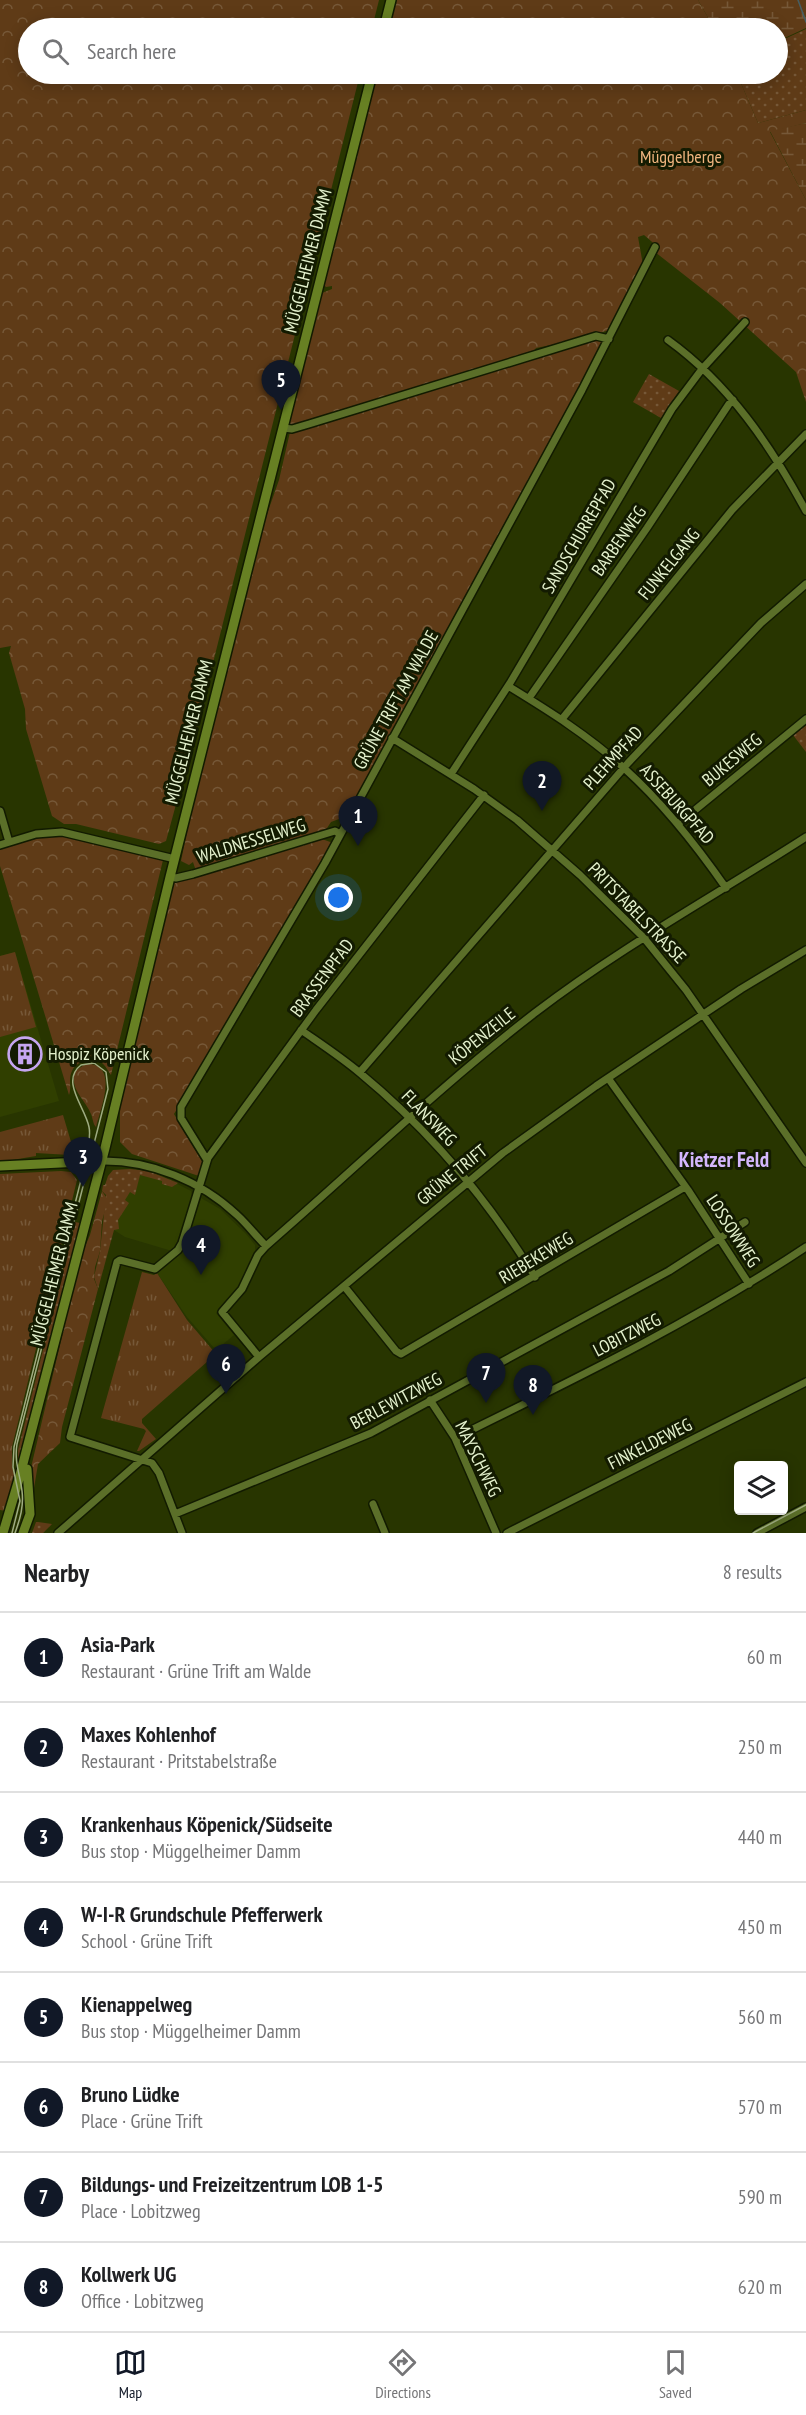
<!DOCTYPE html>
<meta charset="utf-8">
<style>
:root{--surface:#fff;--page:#f6f6f6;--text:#202124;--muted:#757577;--line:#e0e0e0;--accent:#111827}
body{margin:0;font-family:"PT Sans Narrow",sans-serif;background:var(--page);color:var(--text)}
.controls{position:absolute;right:18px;bottom:18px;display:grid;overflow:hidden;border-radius:6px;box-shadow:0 3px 15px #0003}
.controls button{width:54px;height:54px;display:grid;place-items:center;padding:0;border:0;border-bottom:2px solid var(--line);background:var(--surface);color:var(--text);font:30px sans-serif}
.you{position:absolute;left:339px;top:898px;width:21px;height:21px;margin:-15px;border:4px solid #fff;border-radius:50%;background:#1a73e8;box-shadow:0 0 0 9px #1a73e833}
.badge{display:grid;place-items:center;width:39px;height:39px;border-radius:50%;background:var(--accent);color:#fff;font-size:20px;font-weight:700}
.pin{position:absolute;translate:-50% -50px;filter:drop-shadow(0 2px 3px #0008)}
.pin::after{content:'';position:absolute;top:32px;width:21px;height:18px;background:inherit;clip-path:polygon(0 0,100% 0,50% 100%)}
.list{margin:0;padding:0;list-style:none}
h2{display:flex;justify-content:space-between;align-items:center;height:78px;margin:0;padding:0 24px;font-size:26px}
h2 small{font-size:20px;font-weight:400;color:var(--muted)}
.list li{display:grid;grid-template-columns:39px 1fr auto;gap:18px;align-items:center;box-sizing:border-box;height:90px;padding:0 24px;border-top:2px solid var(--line)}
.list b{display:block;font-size:22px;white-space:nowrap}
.list p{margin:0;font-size:20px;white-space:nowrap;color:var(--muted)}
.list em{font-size:20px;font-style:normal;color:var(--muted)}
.icon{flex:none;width:33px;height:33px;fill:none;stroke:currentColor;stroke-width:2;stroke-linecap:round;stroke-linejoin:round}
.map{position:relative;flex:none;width:806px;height:1533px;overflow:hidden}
.search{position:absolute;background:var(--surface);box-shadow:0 3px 15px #0003;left:18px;right:18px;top:18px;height:66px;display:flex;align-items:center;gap:15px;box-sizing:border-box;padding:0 21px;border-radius:33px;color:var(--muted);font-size:22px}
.sheet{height:798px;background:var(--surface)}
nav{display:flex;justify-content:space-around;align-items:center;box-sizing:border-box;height:84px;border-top:2px solid var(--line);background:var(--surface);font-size:16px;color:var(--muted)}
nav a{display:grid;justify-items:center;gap:3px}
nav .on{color:var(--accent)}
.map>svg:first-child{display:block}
</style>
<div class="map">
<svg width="806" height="1533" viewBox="0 0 806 1533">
<defs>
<pattern id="grass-dots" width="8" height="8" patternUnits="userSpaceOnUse" patternTransform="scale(1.5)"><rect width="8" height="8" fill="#5f3b17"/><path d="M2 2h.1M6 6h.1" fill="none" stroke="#765838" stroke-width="1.8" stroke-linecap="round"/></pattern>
<pattern id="forest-crowns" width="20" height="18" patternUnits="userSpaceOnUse" patternTransform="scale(1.5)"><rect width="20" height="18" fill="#5f3b17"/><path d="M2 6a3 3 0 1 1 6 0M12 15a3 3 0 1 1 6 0" fill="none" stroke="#765838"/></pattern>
<pattern id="wetland-marsh" width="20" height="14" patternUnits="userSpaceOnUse" patternTransform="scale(1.5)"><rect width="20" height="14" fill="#5f3b17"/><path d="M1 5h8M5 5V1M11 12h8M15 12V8" fill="none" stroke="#765838"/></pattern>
<pattern id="park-tufts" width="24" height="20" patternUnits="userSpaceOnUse" patternTransform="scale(1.5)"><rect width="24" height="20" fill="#5f3b17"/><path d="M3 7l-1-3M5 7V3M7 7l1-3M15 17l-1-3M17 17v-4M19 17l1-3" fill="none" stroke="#765838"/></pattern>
</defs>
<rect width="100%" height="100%" fill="#283500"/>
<!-- built -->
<path fill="#303f00" d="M15 952 59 1101 0 1117V956Z
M130 1169 162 1176 191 1191 192 1196 179 1243 172 1251 125 1237 114 1230Z
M201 1198 220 1209 246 1234 255 1245V1252L237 1291 216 1313 234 1335 216 1350 187 1317 157 1273 184 1249Z"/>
<!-- grass -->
<path fill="url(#grass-dots)" d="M806 29V110L758 123 737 74H778V42Z
M649 374 679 391 661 418 633 402Z
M806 725V752L793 735Z
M130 1169 148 1171 178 1183 172 1187 162 1184V1181L140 1175 135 1195 130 1192 125 1200 129 1203 118 1220 119 1229 114 1230 98 1289 94 1277 100 1251 106 1195 102 1191 103 1185H105L108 1176 113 1170Z
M75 1222 80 1223 18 1469V1450Z
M36 1522H38L52 1524 43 1533H32Z"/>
<!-- forest -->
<path fill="url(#forest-crowns)" d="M0 0H379L372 28H28V74H360L195 735 166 841 159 844 76 824H64L52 816 26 729 25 709 9 653 11 646 0 648Z
M395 0H698L714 28H388Z
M377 74H737L758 123 806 110V123L770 132 806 200V402L796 372 720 303 655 252 658 247 644 235 638 237 643 265 610 330 556 344 536 348 533 352 291 425 289 423 322 293 332 289V286L326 287 324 285Z
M594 339 603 342 347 816 331 822 325 831 196 871 193 862 189 865 181 861 190 817 266 517 279 480 290 432Z
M49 835H71L89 843 163 860 111 1075C108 1071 105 1065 102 1063 93 1056 76 1061 72 1071 68 1079 72 1087 69 1095L0 866V849Z
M319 838 333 843 174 1114 203 1163 199 1176 132 1154 120 1142V1100L174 883Z
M91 1064C118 1068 100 1110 96 1127 93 1124 93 1119 91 1114 85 1099 69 1089 75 1071L84 1065Z
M102 1191 108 1200 102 1221 100 1251 95 1267 94 1279 98 1289 62 1427 60 1443 38 1464 33 1494 29 1476 81 1256 90 1235Z"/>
<!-- wetland -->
<path fill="url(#wetland-marsh)" d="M698 0H806V28L778 41V28H714Z
M806 123V200L770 131Z"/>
<!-- park -->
<path fill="url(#park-tufts)" d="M15 952 36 1027 0 1037V956Z
M63 1115 74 1152 70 1155 36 1153V1156L0 1162V1132Z
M61 1171 71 1172 77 1180 12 1447V1467L16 1480 6 1511 0 1510V1174Z
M142 1272 154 1275 157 1273 187 1320 216 1354 142 1419V1423L156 1439 139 1451H137L146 1431 144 1429 101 1418Z"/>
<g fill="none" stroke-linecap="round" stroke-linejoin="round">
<!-- stream -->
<path stroke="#465f64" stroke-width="1.5" d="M798 0 806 22"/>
<defs>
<path id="street" d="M668 340C729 384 771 446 806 511
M283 428 292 429 309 424 596 336 609 339
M508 686C549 711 589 736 625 769 664 804 696 845 726 888
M529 698 647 528 729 404 733 400
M562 719 732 510 806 434
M392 738 474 789 517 820 580 875 644 938 686 990 806 1163
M451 774 510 683 672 409 702 369 745 322
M0 811 9 842
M678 824 806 719
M0 845 36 834 62 832 175 859
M170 877 176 878 193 874 335 831 340 834
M301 1030C321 1044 341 1057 360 1073 429 1130 489 1201 535 1277
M360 1072 628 763 761 623 806 584
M608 1078 688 1190 749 1284
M207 1160 181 1118V1107L325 863 582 390 655 247
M101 1161C150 1160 201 1181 237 1215 247 1224 256 1236 266 1246
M344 1286 396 1351 401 1354 685 1187
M259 1357 222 1312 242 1289 258 1255 266 1246C356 1168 441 1085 536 1012 621 947 716 895 806 837
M430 1400 455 1438 496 1533
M455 1438C575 1379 695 1321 806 1247
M373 1504 385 1533
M175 1514 371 1433 669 1271 745 1222
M58 1533 259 1357 503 1153 596 1086 741 989 806 950
M182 1533 159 1473 152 1463 70 1437 117 1262 120 1260 155 1269 178 1250 182 1243 208 1158 316 1010 484 795
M507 1533 806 1382
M757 1533 806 1507"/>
<path id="secondary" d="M384 28 391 0
M0 1166 101 1161
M3 1533 19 1479 105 1148 170 877 372 74
M23 1533 30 1514 27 1469"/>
</defs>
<!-- street casing -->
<use href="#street" stroke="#121b00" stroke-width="10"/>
<!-- secondary casing -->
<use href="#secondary" stroke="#121b00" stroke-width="12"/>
<!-- street -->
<use href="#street" stroke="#5b6f29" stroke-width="7"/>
<!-- secondary -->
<use href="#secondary" stroke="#678023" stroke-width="9"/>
<!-- tram -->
<path stroke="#9fac81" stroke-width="1.5" d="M12 1533 20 1501 13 1467 14 1447 87 1156C88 1146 91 1136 89 1127 85 1107 60 1081 81 1065L94 1063 106 1072 108 1089 17 1444C14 1462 20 1474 22 1491 24 1506 20 1519 15 1533
M753 1533 806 1505"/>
</g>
<!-- icons -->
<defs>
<symbol id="building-ring" viewBox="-11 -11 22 22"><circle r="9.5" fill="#131b01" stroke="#c5a6f0" stroke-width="1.5"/><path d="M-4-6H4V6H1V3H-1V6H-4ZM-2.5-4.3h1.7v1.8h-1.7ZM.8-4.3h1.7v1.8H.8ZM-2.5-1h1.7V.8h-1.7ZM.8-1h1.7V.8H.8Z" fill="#c5a6f0"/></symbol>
</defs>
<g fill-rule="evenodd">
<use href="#building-ring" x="6" y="1035" width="38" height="38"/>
</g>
<g text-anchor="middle" stroke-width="6" stroke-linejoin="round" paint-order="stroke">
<!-- park labels -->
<g font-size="18" fill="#f1b57f" stroke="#131b01">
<text x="681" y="163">Müggelberge</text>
</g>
<!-- street labels -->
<g font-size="18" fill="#e4f1cd" stroke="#131b01">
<text transform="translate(308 261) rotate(-76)" y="6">MÜGGELHEIMER DAMM</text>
<text transform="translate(579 536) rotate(-60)" y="6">SANDSCHURREPFAD</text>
<text transform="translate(619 541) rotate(-55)" y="6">BARBENWEG</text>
<text transform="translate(669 564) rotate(-51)" y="6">FUNKELGANG</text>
<text transform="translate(396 700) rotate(-61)" y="6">GRÜNE TRIFT AM WALDE</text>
<text transform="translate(189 732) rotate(-76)" y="6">MÜGGELHEIMER DAMM</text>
<text transform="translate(613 758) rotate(-48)" y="6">PLEHMPFAD</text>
<text transform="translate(732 760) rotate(-40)" y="6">BUKESWEG</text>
<text transform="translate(677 804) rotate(48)" y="6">ASSEBURGPFAD</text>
<text transform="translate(251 841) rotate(-17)" y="6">WALDNESSELWEG</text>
<text transform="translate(637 913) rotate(46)" y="6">PRITSTABELSTRASSE</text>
<text transform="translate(322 978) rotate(-53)" y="6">BRASSENPFAD</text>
<text transform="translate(482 1036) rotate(-39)" y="6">KÖPENZEILE</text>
<text transform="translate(429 1118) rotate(46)" y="6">FLANSWEG</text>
<text transform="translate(452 1175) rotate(-39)" y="6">GRÜNE TRIFT</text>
<text transform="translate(733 1231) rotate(57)" y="6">LOSSOWWEG</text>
<text transform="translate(536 1258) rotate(-31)" y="6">RIEBEKEWEG</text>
<text transform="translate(54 1274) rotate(-76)" y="6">MÜGGELHEIMER DAMM</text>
<text transform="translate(627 1335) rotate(-27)" y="6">LOBITZWEG</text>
<text transform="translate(396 1401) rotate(-28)" y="6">BERLEWITZWEG</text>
<text transform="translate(650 1444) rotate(-27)" y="6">FINKELDEWEG</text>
<text transform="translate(478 1459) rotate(64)" y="6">MAYSCHWEG</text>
</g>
<!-- poi labels -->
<g font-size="18" fill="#e4f1cd" stroke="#131b01" text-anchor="start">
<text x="48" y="1060">Hospiz Köpenick</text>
</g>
<!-- quarter labels -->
<g font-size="21" font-weight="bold" fill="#d4b7fd" stroke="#131b01">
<text x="724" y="1167">Kietzer Feld</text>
</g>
</g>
</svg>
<div class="controls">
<button><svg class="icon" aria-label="layers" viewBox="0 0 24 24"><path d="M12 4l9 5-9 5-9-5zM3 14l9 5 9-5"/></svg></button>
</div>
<div class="you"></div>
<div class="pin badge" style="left:358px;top:846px">1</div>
<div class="pin badge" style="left:542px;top:811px">2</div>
<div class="pin badge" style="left:83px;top:1187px">3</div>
<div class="pin badge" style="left:201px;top:1275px">4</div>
<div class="pin badge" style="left:281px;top:410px">5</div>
<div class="pin badge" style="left:226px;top:1394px">6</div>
<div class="pin badge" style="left:486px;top:1403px">7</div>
<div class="pin badge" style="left:533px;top:1415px">8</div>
<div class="search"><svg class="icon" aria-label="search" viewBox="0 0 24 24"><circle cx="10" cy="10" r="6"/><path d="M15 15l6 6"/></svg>Search here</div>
</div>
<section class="sheet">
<h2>Nearby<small>8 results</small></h2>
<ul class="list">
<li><span class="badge">1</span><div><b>Asia-Park</b><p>Restaurant · Grüne Trift am Walde</p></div><em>60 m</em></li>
<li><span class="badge">2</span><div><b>Maxes Kohlenhof</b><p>Restaurant · Pritstabelstraße</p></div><em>250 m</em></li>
<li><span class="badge">3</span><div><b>Krankenhaus Köpenick/Südseite</b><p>Bus stop · Müggelheimer Damm</p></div><em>440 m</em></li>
<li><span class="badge">4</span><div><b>W-I-R Grundschule Pfefferwerk</b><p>School · Grüne Trift</p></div><em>450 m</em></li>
<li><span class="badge">5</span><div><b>Kienappelweg</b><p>Bus stop · Müggelheimer Damm</p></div><em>560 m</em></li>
<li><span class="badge">6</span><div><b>Bruno Lüdke</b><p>Place · Grüne Trift</p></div><em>570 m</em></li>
<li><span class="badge">7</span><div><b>Bildungs- und Freizeitzentrum LOB 1-5</b><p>Place · Lobitzweg</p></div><em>590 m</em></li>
<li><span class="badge">8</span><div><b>Kollwerk UG</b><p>Office · Lobitzweg</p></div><em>620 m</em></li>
</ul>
</section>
<nav>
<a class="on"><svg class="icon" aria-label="map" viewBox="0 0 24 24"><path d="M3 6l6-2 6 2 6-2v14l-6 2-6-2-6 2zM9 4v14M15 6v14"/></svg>Map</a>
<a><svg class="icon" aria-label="directions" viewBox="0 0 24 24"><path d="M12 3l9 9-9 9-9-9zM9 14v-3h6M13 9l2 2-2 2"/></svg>Directions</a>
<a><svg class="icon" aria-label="saved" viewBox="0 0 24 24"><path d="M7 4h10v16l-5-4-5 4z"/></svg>Saved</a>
</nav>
